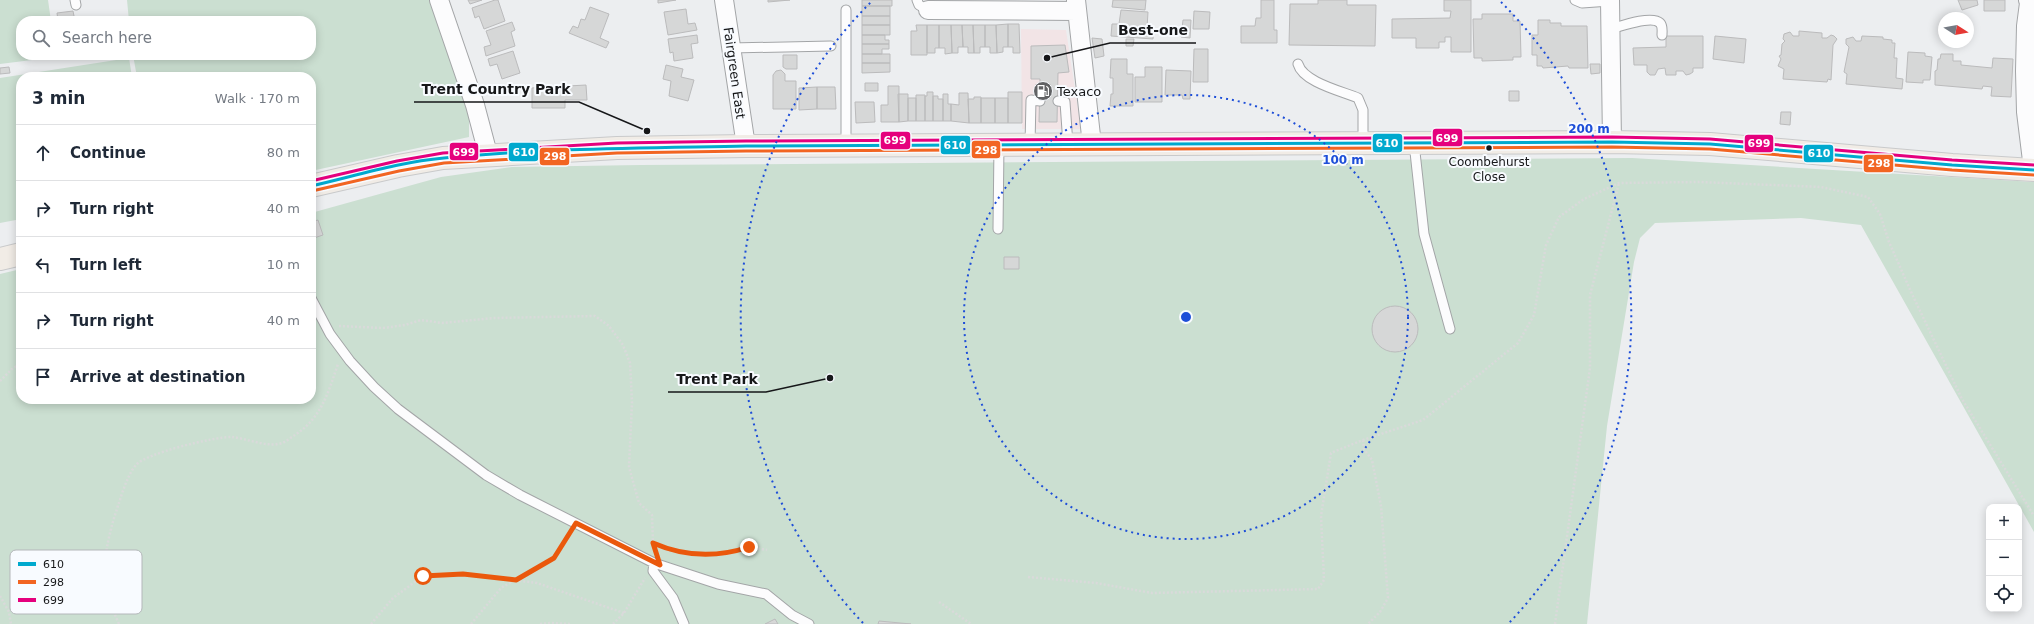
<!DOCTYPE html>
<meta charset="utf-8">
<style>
:root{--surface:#fff;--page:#f2f2f3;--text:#1f2937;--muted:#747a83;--line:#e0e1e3}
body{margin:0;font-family:"DejaVu Sans",sans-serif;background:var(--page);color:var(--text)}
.controls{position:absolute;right:12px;bottom:12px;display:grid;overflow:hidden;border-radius:8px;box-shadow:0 2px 10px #0003}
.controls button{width:36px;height:36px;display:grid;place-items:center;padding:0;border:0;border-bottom:1px solid var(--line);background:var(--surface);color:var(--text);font:20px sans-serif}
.compass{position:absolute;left:1938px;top:12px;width:36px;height:36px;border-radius:50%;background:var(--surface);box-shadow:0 2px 10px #0003;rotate:101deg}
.stop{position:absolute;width:12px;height:12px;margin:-9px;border:3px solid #ea580c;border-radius:50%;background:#fff}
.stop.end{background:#ea580c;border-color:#fff;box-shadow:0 1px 4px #0008}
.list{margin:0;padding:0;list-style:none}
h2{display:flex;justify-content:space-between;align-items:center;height:52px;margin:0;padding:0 16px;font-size:17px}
h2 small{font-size:13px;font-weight:400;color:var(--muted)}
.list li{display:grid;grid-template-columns:26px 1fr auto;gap:12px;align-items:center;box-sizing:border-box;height:56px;padding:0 16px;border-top:1px solid var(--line)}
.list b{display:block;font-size:15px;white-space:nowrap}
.list em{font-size:13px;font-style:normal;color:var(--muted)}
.icon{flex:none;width:22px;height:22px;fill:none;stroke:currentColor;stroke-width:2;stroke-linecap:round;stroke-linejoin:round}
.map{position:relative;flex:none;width:2034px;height:624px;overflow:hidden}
.search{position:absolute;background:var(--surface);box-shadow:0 2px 10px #0003;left:16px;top:16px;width:300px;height:44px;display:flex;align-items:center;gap:10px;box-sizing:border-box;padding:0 14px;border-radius:16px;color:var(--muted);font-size:15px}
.panel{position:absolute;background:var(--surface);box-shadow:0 2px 10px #0003;left:16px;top:72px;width:300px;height:332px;border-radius:16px}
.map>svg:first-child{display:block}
</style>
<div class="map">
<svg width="2034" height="624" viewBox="0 0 2034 624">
<rect width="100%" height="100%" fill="#eceef0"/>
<!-- commercial -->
<path fill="#f2e4e6" d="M1021 29 1066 30 1081 129H1022Z"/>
<!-- green -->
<path fill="#cbdfd1" d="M0 0H48L51 21H21V55H56V57L0 64Z
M127 0H429L469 116V137L311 171V77H137L133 55H311V21H129Z
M129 58 132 77H21V219L0 223V78Z
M1632 158 2034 182V532L1861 225 1801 218 1655 223 1640 238 1634 262 1607 426 1587 624H0V274L21 269V399H311V213L441 177 512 167 641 165Z"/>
<!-- building -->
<path fill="#d6d7d7" stroke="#bbbbbc" d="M468 0H482L470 4Z
M495 0H498L505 21 484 29 479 16 475 18 472 8Z
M658 0H676L658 3Z
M768 0H790L768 2Z
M862 0H892V6H862Z
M1113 0H1146L1145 10 1112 7Z
M1261 0H1274V30H1277V43H1241V26H1255L1256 18H1261Z
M1318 0H1347V5H1376L1375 46 1289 45 1290 4H1318Z
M1444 0H1471V52H1451V37H1445V42H1439V48H1416V38H1392V19L1450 18 1451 11H1444Z
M1958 0H1977L1978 5 1962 10Z
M1984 0H2005V11H1984Z
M862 6H890V16H862Z
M590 7 609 14 600 38 609 42 606 48 569 33 573 26 578 28 581 19 585 20Z
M686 9 688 24 695 23 697 30 668 35 664 12Z
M1121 10 1148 12 1147 28H1154L1153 39 1111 36 1112 24H1119Z
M73 11 75 21H58L57 13Z
M1194 11 1210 12 1209 29H1193Z
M1482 14H1513V21H1520L1521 57H1513V60L1482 61V58H1474L1473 19H1482Z
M862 16H890V25H862Z
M1183 20H1191L1190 38 1181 37Z
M1538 20H1550V23H1561V26H1587L1588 68H1569L1568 66 1543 68 1542 66H1537V55H1532V35H1538Z
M512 22 515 30 511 32 515 46 486 56 484 47 491 45 486 31Z
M1008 24V47H1003V52L997 53 996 25Z
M1008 24H1019L1020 53H1013V47H1008Z
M862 25H890V35H862Z
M916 25H927V55H911V31H917Z
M927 25H939V48H935V53H927Z
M939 25H951L952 53 945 54V48H939Z
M951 25H962L963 47H958V53H952Z
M962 25H973L974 53H968V47H963Z
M973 25H985V47H980V53H974Z
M985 25H996L997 53H990V47H985Z
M1799 31 1822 33V38H1827L1831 35 1834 36 1837 39 1833 45 1831 80 1828 79 1827 82 1783 79 1784 69 1778 66 1781 59 1779 56 1781 55 1782 44 1785 41 1783 39 1784 34 1790 32 1793 36H1799Z
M697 35 698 43 691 44 693 58 674 61 673 52 670 53 668 39Z
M862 35H885V40H889V44H862Z
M1666 36H1703V68H1693V72L1690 74 1686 75 1683 71H1676V75H1666L1665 68 1658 69 1655 75H1650L1647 72V65H1634L1633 48 1666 47Z
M1715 36 1746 39 1744 63 1713 59Z
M1862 36 1883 37V39L1892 40V43H1895L1894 58H1897L1896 78 1903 79 1902 89 1846 84 1847 74 1844 72 1849 47 1846 44V39L1853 37 1856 41H1861Z
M1092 38 1102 39 1104 56 1095 58Z
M1126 39H1134L1133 46H1126Z
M862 44H889V49H882V54H862Z
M1065 45 1069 72 1058 73 1057 122H1039L1040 79H1031V46Z
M1194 49H1208V82H1193Z
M513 51 520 73 502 79 497 64 490 66 488 59Z
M1908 52 1925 53V56L1932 57 1930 80H1923V83L1906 82Z
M862 54H890V63H862Z
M1941 54H1953V61H1961V65L1992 68 1993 58 2013 59 2011 97 1991 96 1992 87 1983 86 1982 89 1935 85V71L1937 70 1938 59H1940Z
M62 55H79V56L62 58Z
M783 55H797V69H786L783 67Z
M1111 59H1127V74H1133V106H1110L1111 94H1113V78H1110Z
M862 63H890V72L862 73Z
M1590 64H1600V73L1591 74Z
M666 65 683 69 681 77 694 80 688 101 669 96 671 81 663 79Z
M9 67 10 73 0 74V68Z
M1145 67H1162V102H1135V77H1145Z
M781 70 785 74V81H796V109H773V75L776 71Z
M1166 70 1191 71 1190 99H1183L1182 95H1165Z
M865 83H878V91H865Z
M586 85 587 100H565V108H532V88L555 86V89H567L568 86Z
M888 86H899V122H881V105H888Z
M817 87H835L836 109H817Z
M817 87V109L799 110V88Z
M1509 91H1519V101H1509Z
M927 92H933V121H925V96H927Z
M1008 92H1022V123H1008Z
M959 93H968L969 123 951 121V104L959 105Z
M898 94H908V121L899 122Z
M943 94H948V104H951V121H943Z
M916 95H925V121H916Z
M933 96H938V99H943V121H933Z
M974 97H981V123H969L968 99H974Z
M908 98H916V121H908Z
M981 98H995V123H981Z
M995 98H1008V123H995Z
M855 102H874L875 122 856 123Z
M1781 112H1791L1790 125 1780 124Z
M318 220 323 235 311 239V222Z
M1004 257H1019V269H1004Z
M1372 329a23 23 0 1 1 46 0a23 23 0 1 1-46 0Z
M775 619 778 624H765Z
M879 621 911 624H878Z"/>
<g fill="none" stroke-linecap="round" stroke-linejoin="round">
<defs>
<path id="lane" d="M75 0 76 5
M917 0 919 5 928 10
M1575 0 1582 3 1610 1
M1611 29C1621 26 1652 15 1660 23 1663 26 1662 31 1662 35
M731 48 831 46
M1298 64C1303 82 1341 91 1358 98L1363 110V143
M1058 101 1065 102 1068 145
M1414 143 1424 234 1450 329
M1030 145 1031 100 1040 101
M846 146V10
M998 229 999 145
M311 298 330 334 350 361 374 387 398 409 486 475 520 495 654 563 718 584 766 594 792 615 809 624
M654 563 653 571 673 598 684 624"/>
<path id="street" d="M439 0 475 105 488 154
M724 0 746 146
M1076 0 1092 145
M1610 0 1612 142
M2028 0 2029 3 2026 26 2025 71 2026 112 2033 169
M928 10 1077 11"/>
<path id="primary" d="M311 186 398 166 443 158 617 148 746 146 1612 142 1710 144 1952 165 2034 170
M0 259 21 254"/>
</defs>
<!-- lane casing -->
<use href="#lane" stroke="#a3a5a7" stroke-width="11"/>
<!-- street casing -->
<use href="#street" stroke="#a3a5a7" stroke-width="20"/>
<!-- primary casing -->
<use href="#primary" stroke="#c9cacb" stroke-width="24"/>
<!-- path -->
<path stroke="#d9dada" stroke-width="2.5" stroke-dasharray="2 2" stroke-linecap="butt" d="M339 326 383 328 405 325 421 320 442 323 494 318 595 316 609 326 623 345 630 363 632 402 629 467 639 503 652 515 653 543 655 550
M0 381 13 368 21 364
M1363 440 1364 449 1372 460 1381 506 1388 598 1380 612 1368 624
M653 544 670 551 698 555 729 554 749 547 767 550
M1028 577 1096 583 1152 593 1318 589 1324 580 1321 516 1331 453 1363 440 1423 420 1518 343 1534 315 1546 245 1559 217 1584 199 1619 183 1700 182 1821 187 1868 197 1880 214 1889 242 1912 294 1962 399 2034 516
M0 596 9 612 11 624
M939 602 971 624
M119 624C101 585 102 559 114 518 119 504 126 476 136 465 146 453 214 437 231 437 246 438 267 448 282 443 286 442 291 437 295 435 322 417 328 393 338 364
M371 624 393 598 423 576 463 574 537 583 624 613
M471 624 501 588 554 558 569 533
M540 624 550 623 571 624
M613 624 624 613 645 578
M1555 624 1590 368V295L1619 183"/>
<!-- lane -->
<use href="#lane" stroke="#fcfcfd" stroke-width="9"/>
<!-- street -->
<use href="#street" stroke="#fcfcfd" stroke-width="18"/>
<!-- primary -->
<use href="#primary" stroke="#f1ece6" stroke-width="22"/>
<defs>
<path id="bus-1" d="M311 186C355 176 399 162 444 158 544 148 646 148 746 146L1612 142 1710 144 1952 165 2034 170"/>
<path id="bus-2" d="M312 191 399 171 444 163 617 153 746 151 1612 147 1710 149 1952 170 2034 175"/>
<path id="bus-3" d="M311 181 397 161 443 153 617 143 746 141 1612 137 1710 139 1952 160 2034 165"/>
</defs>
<!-- bus-1 casing -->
<use href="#bus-1" stroke="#f8fbff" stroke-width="6"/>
<!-- bus-2 casing -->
<use href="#bus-2" stroke="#f8fbff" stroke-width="6"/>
<!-- bus-3 casing -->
<use href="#bus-3" stroke="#f8fbff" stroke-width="6"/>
<!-- bus-1 -->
<use href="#bus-1" stroke="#00a9ce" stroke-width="3"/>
<!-- bus-2 -->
<use href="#bus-2" stroke="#f26522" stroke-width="3"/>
<!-- bus-3 -->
<use href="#bus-3" stroke="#e5007d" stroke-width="3"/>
</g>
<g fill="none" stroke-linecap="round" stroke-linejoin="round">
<!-- route -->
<path stroke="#ea580c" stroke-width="5" d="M423 576 463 574 516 580 554 558 576 523 660 565 653 543C685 557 716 558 749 547"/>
</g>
<!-- distance rings -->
<g fill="none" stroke="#1d4ed8" stroke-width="2" stroke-dasharray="2 4">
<circle cx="1186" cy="317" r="222"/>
<path d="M863 623A445 445 0 0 1 871 2M1501 2A445 445 0 0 1 1509 623"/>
</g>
<!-- icons -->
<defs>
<symbol id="fuel-disc" viewBox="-11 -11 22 22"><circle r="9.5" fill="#616264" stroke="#f8fbff"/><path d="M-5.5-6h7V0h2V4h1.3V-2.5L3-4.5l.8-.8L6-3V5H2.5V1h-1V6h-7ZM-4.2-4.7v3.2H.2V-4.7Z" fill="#fff"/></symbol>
</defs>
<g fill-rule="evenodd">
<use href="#fuel-disc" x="1032" y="80" width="22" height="22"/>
</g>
<!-- markers -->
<circle fill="#161719" stroke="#f8fbff" stroke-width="1.5" cx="1489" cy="148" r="3.5"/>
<g text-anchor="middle" stroke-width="4" stroke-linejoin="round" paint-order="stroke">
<!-- bus labels -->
<g font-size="12" fill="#161719" stroke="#f8fbff">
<text x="1489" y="166">Coombehurst<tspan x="1489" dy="15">Close</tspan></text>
</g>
<!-- street labels -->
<g font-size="13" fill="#161719" stroke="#f8fbff">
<text transform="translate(735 73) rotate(82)" y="5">Fairgreen East</text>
</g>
<!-- poi labels -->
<g font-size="13" fill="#161719" stroke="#f8fbff" text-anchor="start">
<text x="1057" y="96">Texaco</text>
</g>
</g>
<!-- legend -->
<rect x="10" y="550" width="132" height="64" rx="6" fill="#f8fbff" stroke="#b4b7ba" stroke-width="1"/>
<rect x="18" y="562" width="18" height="4" fill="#00a9ce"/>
<rect x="18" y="580" width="18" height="4" fill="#f26522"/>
<rect x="18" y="598" width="18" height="4" fill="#e5007d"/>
<g font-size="11" fill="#161719">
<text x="43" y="568">610</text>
<text x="43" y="586">298</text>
<text x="43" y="604">699</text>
</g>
<circle cx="1186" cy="317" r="6" fill="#1d4ed8" stroke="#f8fbff" stroke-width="2"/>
<g font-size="12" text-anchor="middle" font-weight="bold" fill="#1d4ed8" stroke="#f8fbff" stroke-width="4" stroke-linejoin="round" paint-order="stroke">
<text x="1589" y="133">200 m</text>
<text x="1343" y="164">100 m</text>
</g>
<!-- callouts -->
<path fill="none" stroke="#161719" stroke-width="1.5" d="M1047 58L1110 43H1196M647 131L579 102H414M830 378L766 392H668"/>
<g fill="#161719" stroke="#f8fbff" stroke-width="1.5">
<circle cx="1047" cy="58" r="4"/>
<circle cx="647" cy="131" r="4"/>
<circle cx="830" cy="378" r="4"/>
</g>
<g font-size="14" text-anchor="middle" font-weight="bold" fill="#161719" stroke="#f8fbff" stroke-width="4" stroke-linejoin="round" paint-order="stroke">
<text x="1153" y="35">Best-one</text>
<text x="496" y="94">Trent Country Park</text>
<text x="717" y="384">Trent Park</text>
</g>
<g stroke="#f8fbff" stroke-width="1.5">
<rect x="1432" y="128" width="31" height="19" rx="4" fill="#e5007d"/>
<rect x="880" y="131" width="31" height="19" rx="4" fill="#e5007d"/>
<rect x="1372" y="133" width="31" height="20" rx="4" fill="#00a9ce"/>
<rect x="1744" y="134" width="30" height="19" rx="4" fill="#e5007d"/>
<rect x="940" y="135" width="31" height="20" rx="4" fill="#00a9ce"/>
<rect x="971" y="140" width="30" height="19" rx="4" fill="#f26522"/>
<rect x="449" y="142" width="30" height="19" rx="4" fill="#e5007d"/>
<rect x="508" y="142" width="31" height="20" rx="4" fill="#00a9ce"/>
<rect x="1803" y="144" width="31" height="19" rx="4" fill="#00a9ce"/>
<rect x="539" y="147" width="31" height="19" rx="4" fill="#f26522"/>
<rect x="1863" y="154" width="31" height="19" rx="4" fill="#f26522"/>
</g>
<g font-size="11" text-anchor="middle" font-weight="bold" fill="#fff">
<text x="1447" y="142">699</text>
<text x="895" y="144">699</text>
<text x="1387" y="147">610</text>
<text x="1759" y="147">699</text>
<text x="955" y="149">610</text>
<text x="986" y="154">298</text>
<text x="464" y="156">699</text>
<text x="524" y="156">610</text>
<text x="1819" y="157">610</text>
<text x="555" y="160">298</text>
<text x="1879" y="167">298</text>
</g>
</svg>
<div class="controls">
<button>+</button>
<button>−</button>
<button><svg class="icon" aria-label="locate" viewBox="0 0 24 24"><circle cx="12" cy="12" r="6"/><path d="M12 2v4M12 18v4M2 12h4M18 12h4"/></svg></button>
</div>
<svg class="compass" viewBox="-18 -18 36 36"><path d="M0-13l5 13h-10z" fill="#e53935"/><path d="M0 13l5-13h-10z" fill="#747a83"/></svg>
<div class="stop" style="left:423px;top:576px"></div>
<div class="stop end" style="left:749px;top:547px"></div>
<div class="search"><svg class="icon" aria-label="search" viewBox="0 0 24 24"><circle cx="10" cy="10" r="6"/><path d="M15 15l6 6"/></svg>Search here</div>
<section class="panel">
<h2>3 min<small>Walk · 170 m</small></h2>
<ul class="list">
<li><svg class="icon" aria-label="ahead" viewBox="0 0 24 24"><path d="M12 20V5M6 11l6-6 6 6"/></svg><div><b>Continue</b></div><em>80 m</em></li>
<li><svg class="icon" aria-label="right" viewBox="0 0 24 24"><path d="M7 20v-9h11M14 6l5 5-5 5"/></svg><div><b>Turn right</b></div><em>40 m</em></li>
<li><svg class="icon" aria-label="left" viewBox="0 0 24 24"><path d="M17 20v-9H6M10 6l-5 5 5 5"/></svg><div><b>Turn left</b></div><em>10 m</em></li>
<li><svg class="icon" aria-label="right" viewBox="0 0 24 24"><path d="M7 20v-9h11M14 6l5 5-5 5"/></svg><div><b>Turn right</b></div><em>40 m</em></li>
<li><svg class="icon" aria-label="arrive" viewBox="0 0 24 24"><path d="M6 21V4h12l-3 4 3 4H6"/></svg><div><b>Arrive at destination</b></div></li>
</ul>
</section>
</div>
